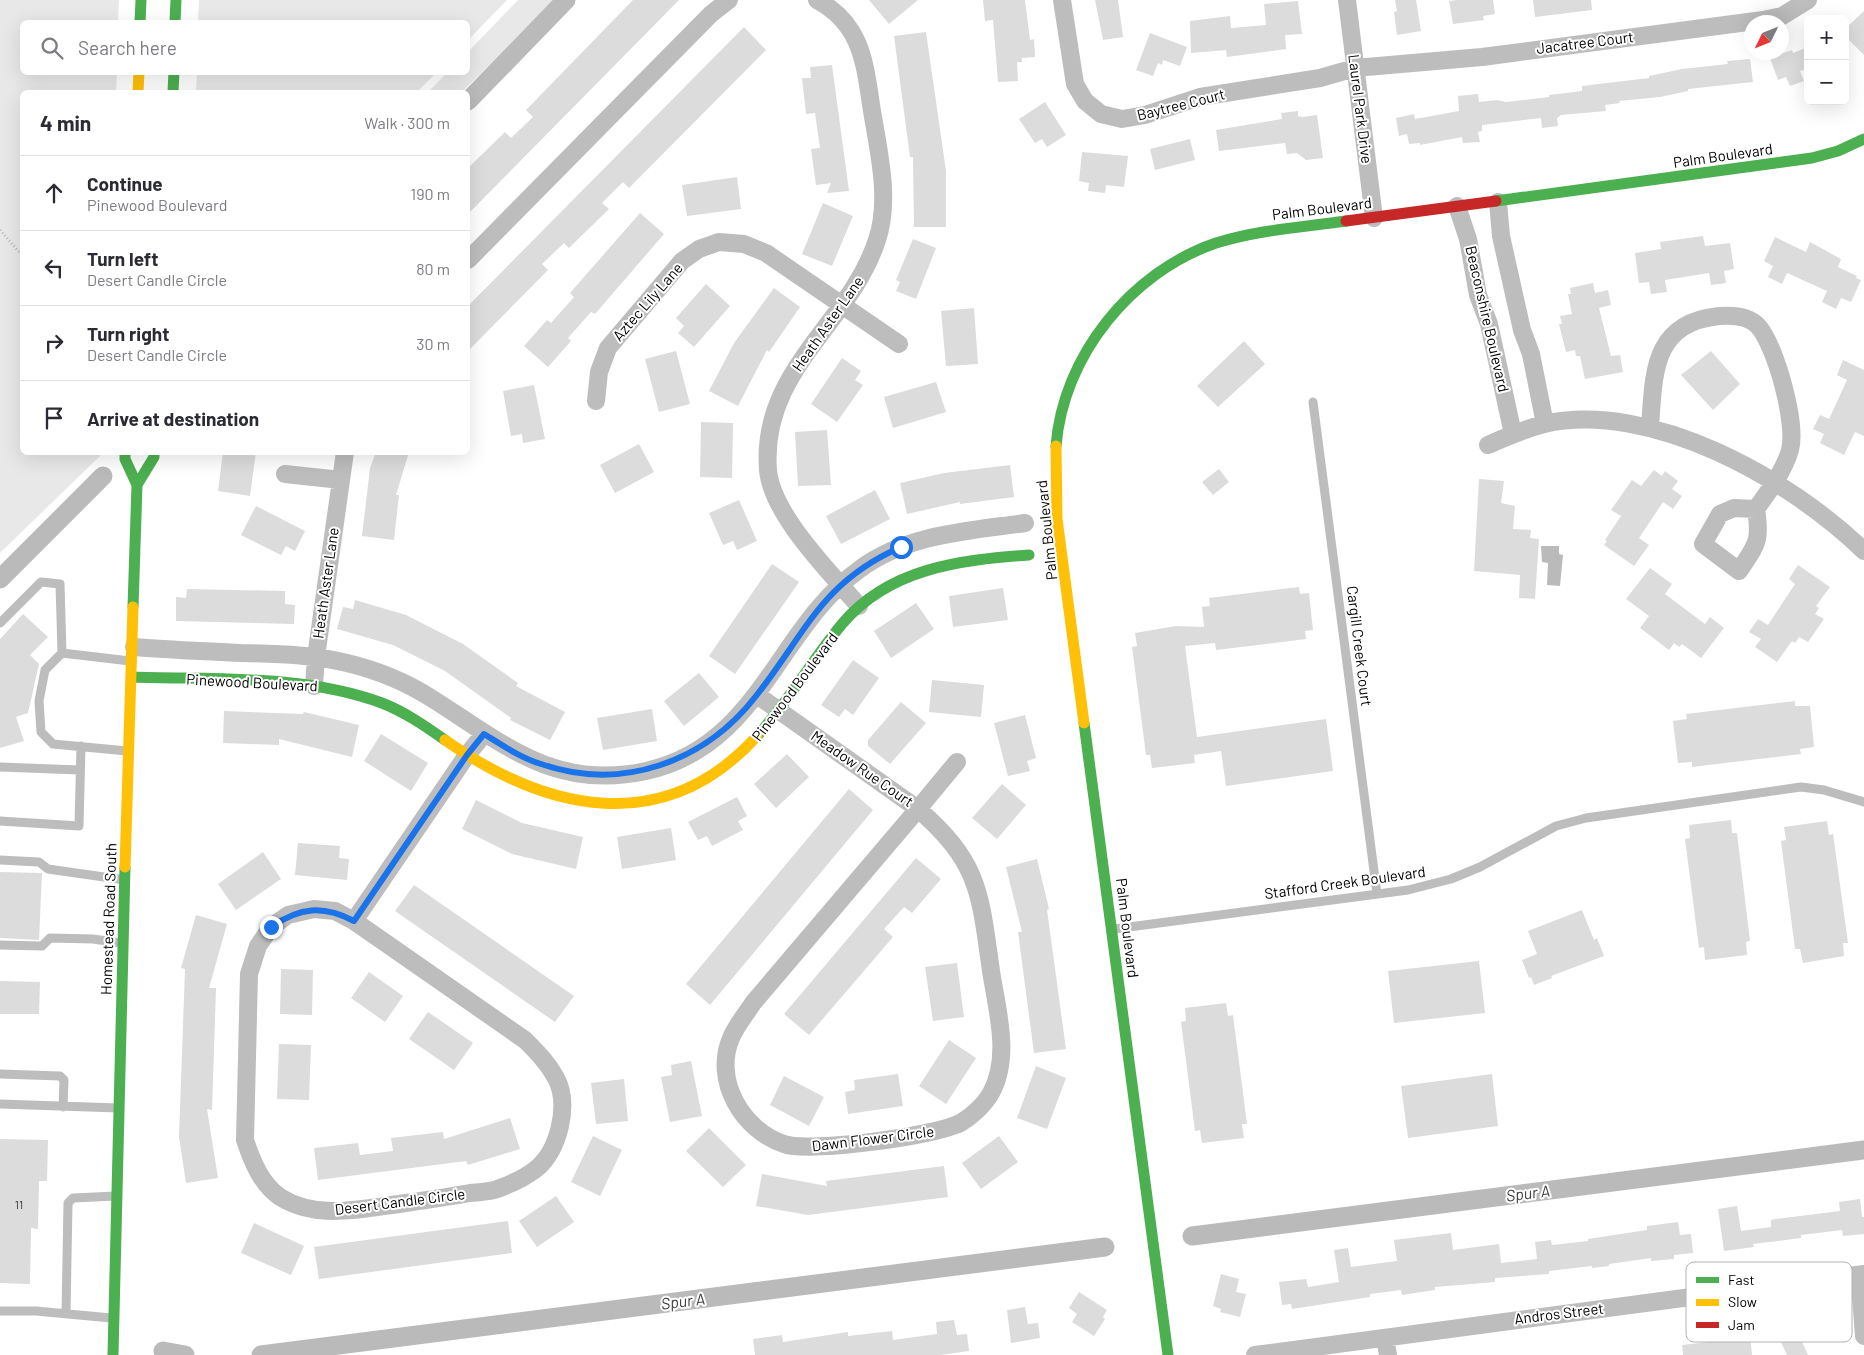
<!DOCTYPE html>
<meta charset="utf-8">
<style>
:root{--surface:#fff;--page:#f2f2f3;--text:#2b2b33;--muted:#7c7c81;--line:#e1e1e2}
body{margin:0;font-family:Barlow,sans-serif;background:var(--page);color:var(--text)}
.controls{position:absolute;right:15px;top:15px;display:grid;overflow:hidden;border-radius:8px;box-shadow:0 5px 20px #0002}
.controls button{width:45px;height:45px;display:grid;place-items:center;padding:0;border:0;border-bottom:1px solid var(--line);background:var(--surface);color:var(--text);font:25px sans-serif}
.compass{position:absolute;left:1744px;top:15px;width:45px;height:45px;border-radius:50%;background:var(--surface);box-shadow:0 5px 20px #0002;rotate:227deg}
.stop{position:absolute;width:15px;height:15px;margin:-11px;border:4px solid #1a73e8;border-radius:50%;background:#fff}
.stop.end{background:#1a73e8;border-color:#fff;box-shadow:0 1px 5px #0008}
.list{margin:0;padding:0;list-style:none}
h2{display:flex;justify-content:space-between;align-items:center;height:65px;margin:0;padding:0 20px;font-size:21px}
h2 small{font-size:16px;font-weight:400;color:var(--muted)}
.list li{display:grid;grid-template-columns:32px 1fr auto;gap:15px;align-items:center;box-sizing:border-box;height:75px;padding:0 20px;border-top:1px solid var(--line)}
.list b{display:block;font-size:19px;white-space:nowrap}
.list p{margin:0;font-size:16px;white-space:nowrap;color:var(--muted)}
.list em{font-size:16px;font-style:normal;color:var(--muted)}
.icon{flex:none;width:28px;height:28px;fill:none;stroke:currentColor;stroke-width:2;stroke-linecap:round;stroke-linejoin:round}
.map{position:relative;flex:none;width:1864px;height:1355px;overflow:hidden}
.search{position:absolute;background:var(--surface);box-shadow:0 5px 20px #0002;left:20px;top:20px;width:450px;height:55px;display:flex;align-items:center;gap:12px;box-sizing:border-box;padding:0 18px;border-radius:8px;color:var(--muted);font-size:19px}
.panel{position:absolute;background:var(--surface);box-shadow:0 5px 20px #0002;left:20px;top:90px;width:450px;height:365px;border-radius:8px}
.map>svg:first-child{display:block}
</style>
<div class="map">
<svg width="1864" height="1355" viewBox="0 0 1864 1355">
<rect width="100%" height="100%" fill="#fff"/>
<!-- green -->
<path fill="#e8e8e8" d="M0 0H119L118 22H22V72L117 73 116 92H22V452L103 453 0 553Z
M199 0H507L468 40V22H198Z
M518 0H555L462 92H428L447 73 468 72V52Z
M197 73V72L436 73 417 92H196Z"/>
<!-- water -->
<path fill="#bababa" d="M1541 546H1559V554L1563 555 1560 586 1547 585 1548 563 1542 562Z"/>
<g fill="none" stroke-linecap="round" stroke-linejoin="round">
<!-- canal -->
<path stroke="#bababa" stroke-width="19" d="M468 101 566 0
M0 579 103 476
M1192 1236 1864 1150
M163 1351 185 1355
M261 1355 1105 1247"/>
</g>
<!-- building -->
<path fill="#dcdcdc" d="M633 0H679L468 214V168L505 132 511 138 533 117 526 110Z
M869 0H918L889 24Z
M983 0H1025L1030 40 1034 39 1035 57 1022 58V62H1017L1018 81 998 82 993 20 985 21Z
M1095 0H1118L1123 37 1103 40Z
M1395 0H1416L1421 31 1397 35 1394 12 1397 11Z
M1457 0H1493L1495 14 1483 16 1484 20 1453 24 1449 1Z
M1533 0H1591L1592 10 1535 17Z
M1298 1 1302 34 1285 35 1286 49 1227 57 1226 50 1191 53 1190 21 1230 16 1231 28 1266 25 1264 4Z
M1864 11V55L1845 36V29Z
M744 27 766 50 629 188 623 182 602 203 609 209 569 248 564 243 542 264 548 270 468 351V306Z
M926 32 946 171V227H914L913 157H910L894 36Z
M1150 33 1187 47 1180 66 1163 60 1162 65 1158 63 1153 76 1136 70Z
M1808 47V68L1800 71 1804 81 1790 86 1786 77 1778 80 1770 58 1792 50 1793 53Z
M1750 59 1753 82 1688 89V91L1660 97 1619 101 1620 103 1605 105 1606 111 1561 115 1557 118 1558 126 1542 128 1541 118 1482 125V131L1478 132 1480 142 1463 143 1462 137 1420 145V143L1409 144 1407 134 1399 136 1396 118 1414 114 1415 119 1459 111 1458 96 1478 94 1479 102 1497 100 1506 102 1549 97V95L1582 91V86L1649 78V76L1682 69 1728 64 1727 61Z
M832 65 849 191 827 193 831 183 816 185 811 149 820 148 815 113 806 114 802 78H811L810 67Z
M1045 102 1066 135 1047 147 1042 139 1035 143 1019 119Z
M1298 111V116L1302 117 1317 115 1323 158 1306 160 1297 153 1287 154 1285 143 1219 151 1216 130 1282 119 1281 113Z
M1190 139 1195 160 1155 170 1150 149Z
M1082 152 1128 156 1124 187 1106 185 1105 193 1088 191 1089 183 1079 181Z
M737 177 741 209 687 216 682 185Z
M823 203 853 216 832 266 802 254Z
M640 213 664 234 595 314 591 312 568 338 571 341 548 367 524 346 547 320 551 323 574 297 570 293Z
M1703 236 1705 246 1730 243 1734 269 1724 271 1726 283 1711 285 1709 273 1665 280 1667 292 1651 294 1649 282 1639 283 1635 253 1661 249 1660 242Z
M1775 237 1806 252 1810 242 1841 259 1838 267 1857 276 1856 278 1861 280 1851 302 1841 298 1836 309 1822 302 1827 291 1787 273 1782 284 1768 277 1773 266 1764 261Z
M913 239 936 248 916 299 896 291 900 282 896 280Z
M1593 283 1595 293 1608 290 1611 305 1599 308 1611 356 1620 355 1623 372 1585 379 1580 356H1576L1575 350 1566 352 1559 324H1562L1560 316 1572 314 1568 294H1571L1570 288Z
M706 284 730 306 694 347 678 333 684 326 676 318Z
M774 288 800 307 769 352 767 350 738 406 709 391 734 343Z
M974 308 978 364 946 366 941 311Z
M1244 341 1265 364 1218 407 1197 386Z
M676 351 690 404 659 412 645 359Z
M1711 351 1740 384 1713 410 1681 375Z
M842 358 861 371 855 380 863 385 837 422 811 404Z
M1843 360 1864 370V436L1855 432 1844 455 1820 443 1824 434 1813 429 1820 415 1829 419 1847 380 1837 375Z
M936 382 946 412 893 428 884 397Z
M534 385 545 439 523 443 522 434 511 436 503 391Z
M701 422 733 423 732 478 700 477Z
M827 430 831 485 798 486 795 432Z
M639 444 654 472 615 493 600 465Z
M223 452H256L250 496 218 491Z
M376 452H409L396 495H399L394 540 362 536 370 468Z
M1010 465 1014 497 960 504V502L907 514 900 483 944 473Z
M1219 469 1229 482 1213 495 1202 482Z
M1654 470 1662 476 1665 471 1678 481 1672 489 1682 496 1673 509 1663 502 1639 538 1649 545 1634 566 1604 545 1607 541 1605 540 1621 516 1611 510 1632 480 1641 486Z
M1479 479 1504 481 1501 503 1515 506 1513 529 1531 530 1530 538 1539 539 1535 599 1519 598 1520 575 1474 571Z
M875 490 890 519 841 544 826 516Z
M739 500 757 541 737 550 733 541 723 545 709 513Z
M256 506 305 531 295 551 286 546 281 555 241 535Z
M772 564 799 582 735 674 709 656Z
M1798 565 1830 587 1816 606 1819 608 1815 614 1824 619 1808 642 1799 637 1795 643 1792 641 1777 662 1755 647 1761 639 1749 632 1758 619 1768 625 1795 584 1789 579Z
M1650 568 1672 584 1665 594 1705 624 1710 617 1724 628 1701 658 1682 644 1679 647 1674 643 1669 650 1640 628 1649 616 1626 599Z
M1299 587 1300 594 1309 593 1313 630 1305 631 1306 639 1216 650 1215 643 1185 646 1197 737 1326 719 1333 771 1226 786 1221 751 1194 755 1195 763 1152 768 1150 755H1146L1132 647 1137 646 1135 633 1176 626 1204 627 1202 607 1210 606 1209 598Z
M1003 588 1008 620 953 627 949 596Z
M187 589 285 591V604L295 605 294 624 176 621V597L186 598Z
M355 600 406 615 463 644 518 683 516 686 565 712 550 740 510 720 511 718 445 671 393 645 337 629 343 607 353 609Z
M916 603 934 629 891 658 874 631Z
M23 614 48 637 30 655 39 664 28 713 16 717 24 741 0 748V639Z
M853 660 879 678 853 715 845 709 839 717 821 705Z
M699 673 719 697 684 726 664 701Z
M932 680 984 685 981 717 929 712Z
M1795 701V706H1810L1814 747 1800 749 1801 754 1750 760 1692 767V762L1678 763 1673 721 1687 719 1686 714Z
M901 702 926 723 890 764 868 746V740Z
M652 709 657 741 603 750 597 718Z
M224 711 303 714 304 712 359 725 352 757 279 739V745L223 743Z
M1025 715 1036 758 1027 761 1030 771 1008 776 994 723Z
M381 734 428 763 411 791 364 761Z
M787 754 809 777 776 808 754 784Z
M1002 784 1026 805 997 839 972 818Z
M849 789 873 810 710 1005 686 984Z
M737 797 747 816 738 821 743 830 712 846 707 836 698 840 688 822Z
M476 800 522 823 583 837 576 869 512 854 462 829Z
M1731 820 1732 833H1737L1750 941 1746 942 1747 955 1705 960 1704 947 1699 948 1685 839 1690 838 1689 825Z
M1827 821 1829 835 1833 834 1848 943H1843L1844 956 1803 963 1800 949H1795L1781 841 1786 840 1784 827Z
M671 828 676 860 622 869 617 837Z
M298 843 340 846 339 858 349 859 347 880 295 875Z
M263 852 281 879 236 910 218 884Z
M916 858 941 879 912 913 904 907 884 929 893 937 809 1035 784 1014Z
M1037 859 1049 909 1047 910 1066 1049 1034 1053 1018 932H1022L1006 867Z
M0 872 42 873 39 940 0 938Z
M414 885 574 996 555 1022 395 911Z
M1582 910 1594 940 1597 938 1604 956 1551 976 1552 978 1534 985 1531 977 1529 978 1522 960 1537 954 1528 931Z
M196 915 227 924 209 988H216L212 1110 207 1109 218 1178 186 1183 179 1137 185 969 181 968Z
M1479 961 1485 1013 1394 1023 1388 971Z
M957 963 964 1017 933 1021 925 967Z
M281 969 313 970 312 1015 280 1014Z
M369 972 403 996 385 1022 351 998Z
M0 981 40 982 39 1014H0Z
M1226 1003 1228 1016 1233 1015 1247 1124H1242L1244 1138 1202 1143 1200 1130 1195 1131 1181 1022 1186 1021 1185 1008Z
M428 1012 473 1043 454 1070 409 1039Z
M949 1040 976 1058 946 1104 919 1086Z
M279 1044 311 1045 309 1100 277 1099Z
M691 1061 702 1116 670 1122 661 1077 672 1075 671 1065Z
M1036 1066 1066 1078 1047 1129 1017 1118Z
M898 1074 903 1106 848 1114 845 1092 855 1090 854 1080Z
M1492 1074 1498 1126 1408 1138 1401 1086Z
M784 1076 824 1097 809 1126 770 1105Z
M624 1079 628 1121 596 1124 591 1083Z
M510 1118 520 1149 468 1165 466 1161 318 1180 314 1148 358 1143 360 1155 393 1151 391 1138 443 1132 444 1139Z
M709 1128 746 1165 723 1187 686 1151Z
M593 1136 622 1150 600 1196 571 1182Z
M999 1136 1018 1162 981 1189 962 1163Z
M0 1139 48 1140 47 1181H39L38 1229 31 1228 30 1284 0 1283Z
M944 1166 948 1197 808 1215 756 1206 762 1174 827 1186 826 1181Z
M556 1196 574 1222 537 1247 519 1221Z
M1860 1199 1862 1217H1864V1234L1843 1236 1842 1230 1801 1235V1238L1753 1244 1754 1247 1739 1249 1738 1247 1739 1249 1724 1251 1718 1209 1737 1206 1741 1231 1771 1227V1220L1775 1219 1840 1211 1839 1202Z
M508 1221 512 1253 319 1279 314 1247Z
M1678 1222 1680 1235 1691 1234 1693 1253 1674 1255V1259L1651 1261V1258L1609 1264V1266L1592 1268V1266L1549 1271V1274L1495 1278V1282L1435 1287V1290L1402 1295 1401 1290 1370 1294V1297L1292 1309 1291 1304 1282 1305 1279 1282 1306 1279 1308 1287 1339 1282 1334 1250 1348 1248 1351 1267 1397 1261 1394 1240 1451 1233 1453 1250 1499 1244 1501 1263 1537 1259 1535 1242 1551 1240 1552 1245 1588 1241V1239L1647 1230V1226Z
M254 1223 304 1246 291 1275 241 1253Z
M1221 1274 1239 1279 1236 1292 1246 1294 1240 1317 1220 1312 1221 1309 1213 1306Z
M1079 1292 1107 1310 1103 1317 1105 1319 1094 1336 1072 1322 1077 1314 1069 1308Z
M1025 1307 1028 1324 1038 1323 1040 1338 1011 1343 1007 1310Z
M954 1320 957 1335 967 1334 969 1351 940 1355H755L753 1339 782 1335 783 1342 848 1332V1336L892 1331 893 1340 937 1334 936 1322Z
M1797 1330 1808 1355H1787L1779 1338Z
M1750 1334 1752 1355H1683L1682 1345 1718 1341V1338Z"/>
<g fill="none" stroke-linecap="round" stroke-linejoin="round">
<!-- path -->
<path stroke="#b8b8b8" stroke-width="3" stroke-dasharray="1 2.5" stroke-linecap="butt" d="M0 230 22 255"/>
<!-- lane -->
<path stroke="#bdbdbd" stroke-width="9" d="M1313 402 1377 894
M0 623 41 582 60 584 62 653
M127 751 53 744 41 732 39 701 45 670 62 653 130 661
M0 767 80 770
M0 821 79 826 81 746
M0 860 39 862 48 869 125 880
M1114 929 1408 890 1451 879 1480 867 1556 826 1586 818 1801 787 1824 790 1864 802
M0 945 42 946 50 938 93 939 121 943
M0 1074 60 1076 64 1080 63 1107
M0 1104 118 1108
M0 1311H36L111 1318
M66 1314 68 1203 73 1198 116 1196"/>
<!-- street -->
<path stroke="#bdbdbd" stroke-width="18" d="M817 0C858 22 864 56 870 98 876 142 892 196 877 240 850 324 760 370 768 470 772 515 830 572 859 606
M1062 0 1075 84 1085 101 1101 114 1122 119 1145 115 1200 97 1320 78 1355 68 1482 57 1763 20 1782 16 1808 0
M1347 0 1374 218
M1498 202 1501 236 1522 330 1531 354 1545 424
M1457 206 1468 239 1478 295 1489 324 1513 434
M468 260 711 14 729 0
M596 401 599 372 608 348 682 261 699 249 719 242 744 244 766 253 899 344
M1650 427C1654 373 1652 323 1719 316 1732 315 1749 316 1758 326 1776 346 1797 424 1790 450 1784 471 1769 491 1756 509
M1488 445C1506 437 1525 429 1544 424 1651 400 1790 479 1864 551
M285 474 341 480
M1734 508 1756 509C1761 542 1757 544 1739 571L1703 544 1720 514Z
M134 647C169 650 205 651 241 653 276 654 312 654 347 663 376 670 406 682 431 698 503 743 553 791 646 771 760 746 777 628 860 569 907 534 969 531 1025 523
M314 686 316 657 345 452
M757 695 918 809 957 762
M918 809C980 863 980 893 991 971 997 1010 1011 1057 991 1093 985 1104 972 1116 962 1122 939 1136 808 1153 784 1144 742 1130 713 1080 731 1038 736 1026 746 1014 753 1003Z
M314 909 335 911 354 921 525 1040C537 1052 548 1063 556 1078 570 1104 559 1151 536 1169 527 1176 511 1184 500 1188 491 1192 479 1192 470 1193 448 1197 427 1200 406 1203 365 1208 318 1221 280 1197 261 1184 252 1161 245 1140L249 974 258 946 271 927 288 915Z
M354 921 467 755 484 734
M1857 1275 1861 1296 1864 1336
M1385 1338 1388 1355
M1255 1355 1864 1274"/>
<!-- fast -->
<path stroke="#4caf50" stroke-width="11" d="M140 22 141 0
M175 22 176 0
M173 92 174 72
M1496 201 1812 158 1838 151 1864 139
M1056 446C1063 356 1131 272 1216 243 1258 230 1303 227 1346 221
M125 452V459L137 485 133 607
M137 485 154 457V452
M132 677C215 680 303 674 382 703 405 712 425 726 445 740
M1084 723 1168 1355
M757 736C789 701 812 660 842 624 889 568 960 560 1029 555
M113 1355 125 867"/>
<!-- slow -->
<path stroke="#ffc107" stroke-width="11" d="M138 92 139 72
M1056 446 1057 519 1084 723
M445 740C546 811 664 839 757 736
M125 867 133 607"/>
<!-- jam -->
<path stroke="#c62828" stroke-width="11" d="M1346 221 1496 201"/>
</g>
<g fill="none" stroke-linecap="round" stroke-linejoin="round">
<!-- route -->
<path stroke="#1a73e8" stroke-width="6" d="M271 927C300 907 323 905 354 921L467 755 484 734C502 745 521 758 541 764 622 792 705 762 756 696 806 633 821 582 901 547"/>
</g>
<g text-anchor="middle" stroke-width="4" stroke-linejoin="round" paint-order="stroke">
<!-- number labels -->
<g font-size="12" fill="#373737">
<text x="19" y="1209">11</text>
</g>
<!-- street labels -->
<g font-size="15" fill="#000" stroke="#fff">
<text transform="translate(1585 43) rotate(-7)" y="5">Jacatree Court</text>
<text transform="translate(1181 105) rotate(-14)" y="5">Baytree Court</text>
<text transform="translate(1360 109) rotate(83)" y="5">Laurel Park Drive</text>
<text transform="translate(1723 156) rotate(-8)" y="5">Palm Boulevard</text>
<text transform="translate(1322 209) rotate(-7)" y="5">Palm Boulevard</text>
<text transform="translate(648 302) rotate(-49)" y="5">Aztec Lily Lane</text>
<text transform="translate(1487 319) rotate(77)" y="5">Beaconshire Boulevard</text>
<text transform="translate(828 324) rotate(-55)" y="5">Heath Aster Lane</text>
<text transform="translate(1047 530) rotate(-96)" y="5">Palm Boulevard</text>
<text transform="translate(326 583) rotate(-82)" y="5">Heath Aster Lane</text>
<text transform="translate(1359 646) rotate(83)" y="5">Cargill Creek Court</text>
<text transform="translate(252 683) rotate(3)" y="5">Pinewood Boulevard</text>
<text transform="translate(795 687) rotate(-53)" y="5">Pinewood Boulevard</text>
<text transform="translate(862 769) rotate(35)" y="5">Meadow Rue Court</text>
<text transform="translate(1345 883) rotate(-8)" y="5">Stafford Creek Boulevard</text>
<text transform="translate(109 919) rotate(-88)" y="5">Homestead Road South</text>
<text transform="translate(1127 928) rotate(83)" y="5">Palm Boulevard</text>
<text transform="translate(873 1139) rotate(-7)" y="5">Dawn Flower Circle</text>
<text transform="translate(400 1202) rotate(-7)" y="5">Desert Candle Circle</text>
<text transform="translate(1559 1314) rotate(-7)" y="5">Andros Street</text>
</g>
<!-- water labels -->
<g font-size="16" font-style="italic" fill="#3e3e3e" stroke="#fff">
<text transform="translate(1528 1193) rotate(-7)" y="6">Spur A</text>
<text transform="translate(683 1301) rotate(-7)" y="6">Spur A</text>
</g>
</g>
<!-- legend -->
<rect x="1686" y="1262" width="166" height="80" rx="8" fill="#fff" stroke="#b2b2b2" stroke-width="1"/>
<rect x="1696" y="1277" width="23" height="6" fill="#4caf50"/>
<rect x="1696" y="1299" width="23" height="7" fill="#ffc107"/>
<rect x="1696" y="1322" width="23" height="6" fill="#c62828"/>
<g font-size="14" fill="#000">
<text x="1728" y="1285">Fast</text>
<text x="1728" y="1307">Slow</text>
<text x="1728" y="1330">Jam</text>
</g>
</svg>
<div class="controls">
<button>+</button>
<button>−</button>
</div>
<svg class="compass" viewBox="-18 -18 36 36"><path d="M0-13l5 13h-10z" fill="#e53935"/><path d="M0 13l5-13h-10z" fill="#7c7c81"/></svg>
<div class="stop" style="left:901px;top:547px"></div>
<div class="stop end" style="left:271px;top:927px"></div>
<div class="search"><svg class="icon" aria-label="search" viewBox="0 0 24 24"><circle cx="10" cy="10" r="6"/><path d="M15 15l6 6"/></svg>Search here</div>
<section class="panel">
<h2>4 min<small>Walk · 300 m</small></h2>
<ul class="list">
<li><svg class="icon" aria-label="ahead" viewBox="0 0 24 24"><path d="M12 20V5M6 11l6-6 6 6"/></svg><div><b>Continue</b><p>Pinewood Boulevard</p></div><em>190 m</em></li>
<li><svg class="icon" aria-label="left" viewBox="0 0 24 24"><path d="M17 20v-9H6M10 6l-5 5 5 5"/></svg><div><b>Turn left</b><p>Desert Candle Circle</p></div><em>80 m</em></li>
<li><svg class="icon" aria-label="right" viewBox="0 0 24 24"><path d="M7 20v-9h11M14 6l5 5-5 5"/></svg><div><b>Turn right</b><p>Desert Candle Circle</p></div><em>30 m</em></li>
<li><svg class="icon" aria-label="arrive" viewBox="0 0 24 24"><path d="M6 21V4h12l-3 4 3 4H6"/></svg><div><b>Arrive at destination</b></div></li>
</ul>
</section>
</div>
